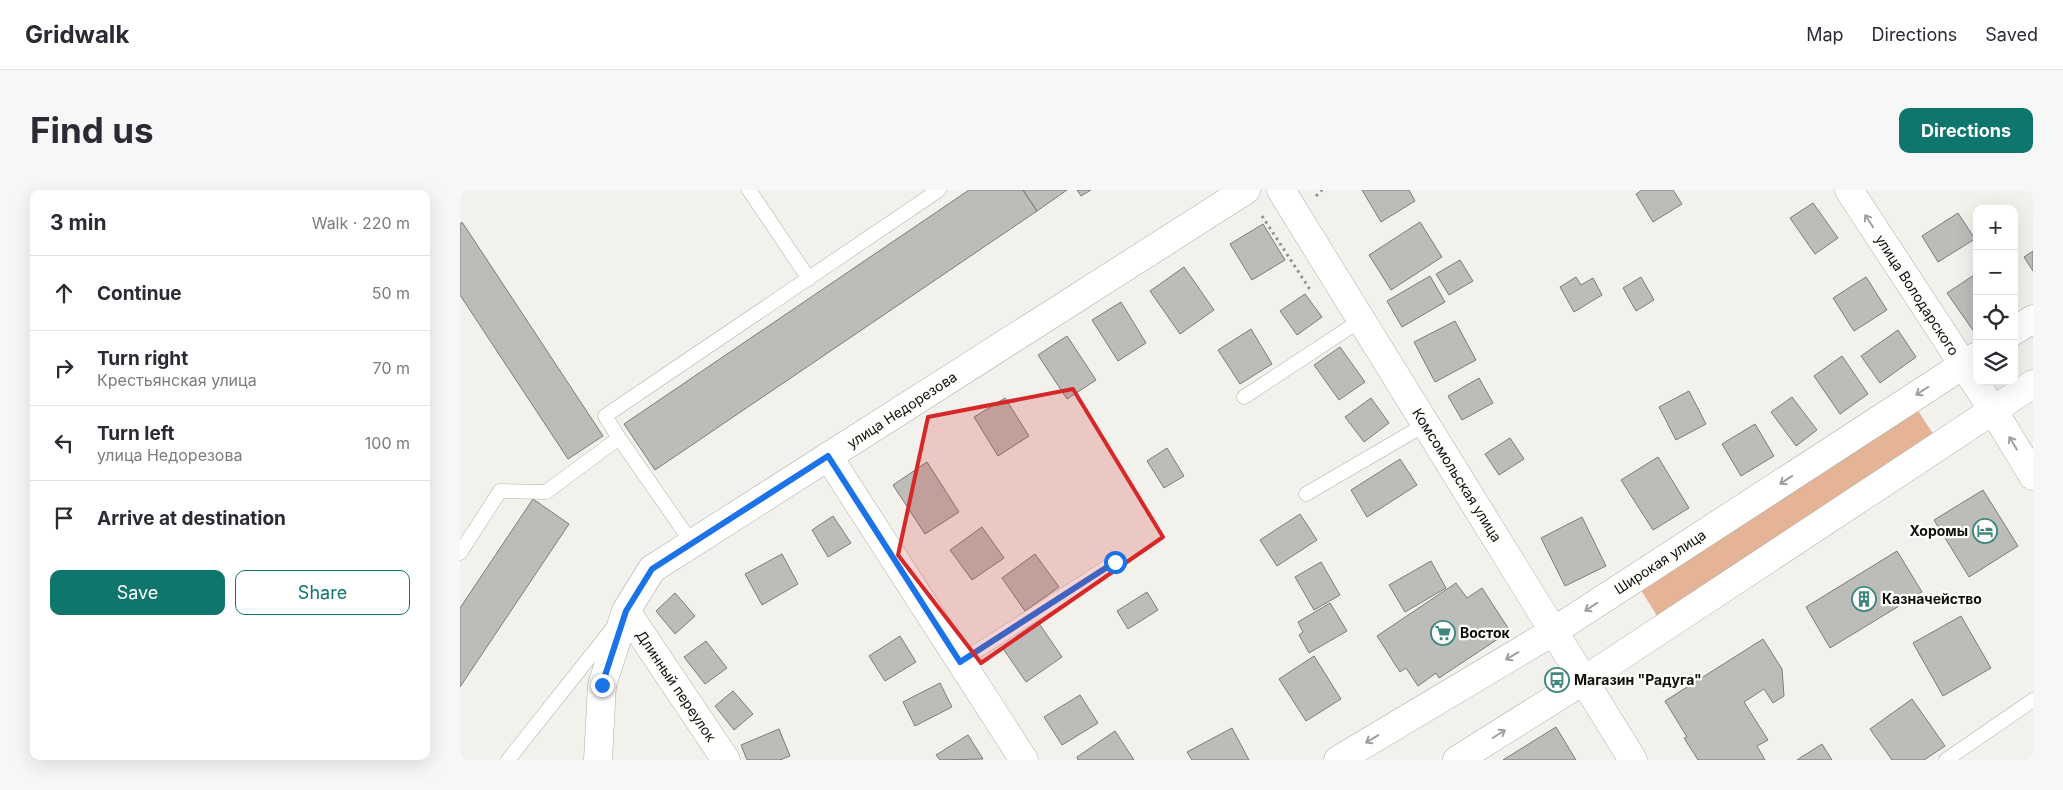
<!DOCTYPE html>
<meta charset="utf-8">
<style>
:root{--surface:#fff;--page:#f7f7f7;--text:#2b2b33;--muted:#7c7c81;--line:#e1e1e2;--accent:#0f766e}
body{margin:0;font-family:Inter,sans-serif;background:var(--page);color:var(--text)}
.controls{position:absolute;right:15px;top:15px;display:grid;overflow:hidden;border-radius:10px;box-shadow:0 5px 20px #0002}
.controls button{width:45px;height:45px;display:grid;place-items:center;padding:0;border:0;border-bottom:1px solid var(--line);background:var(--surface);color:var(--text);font:25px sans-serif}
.stop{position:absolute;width:15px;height:15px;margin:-11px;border:4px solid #1a73e8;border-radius:50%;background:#fff}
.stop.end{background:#1a73e8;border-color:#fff;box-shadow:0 1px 5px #0008}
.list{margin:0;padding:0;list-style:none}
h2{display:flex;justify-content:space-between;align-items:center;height:65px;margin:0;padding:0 20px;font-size:21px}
h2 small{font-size:16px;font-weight:400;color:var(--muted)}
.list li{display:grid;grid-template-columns:32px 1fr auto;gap:15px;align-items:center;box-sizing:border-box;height:75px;padding:0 20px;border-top:1px solid var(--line)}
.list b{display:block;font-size:19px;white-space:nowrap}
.list p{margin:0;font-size:16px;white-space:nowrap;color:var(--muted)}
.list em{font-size:16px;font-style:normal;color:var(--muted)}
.actions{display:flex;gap:10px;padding:15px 20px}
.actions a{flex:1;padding:11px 0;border:1px solid var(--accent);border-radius:10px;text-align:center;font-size:18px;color:var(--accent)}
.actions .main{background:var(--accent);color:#fff}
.icon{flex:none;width:28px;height:28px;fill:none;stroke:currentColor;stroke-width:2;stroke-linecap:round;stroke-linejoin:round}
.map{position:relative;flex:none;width:1573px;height:570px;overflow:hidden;border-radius:10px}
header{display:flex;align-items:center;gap:30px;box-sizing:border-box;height:70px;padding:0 25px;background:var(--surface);border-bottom:1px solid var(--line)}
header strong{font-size:24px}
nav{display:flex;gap:28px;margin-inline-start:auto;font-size:18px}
.intro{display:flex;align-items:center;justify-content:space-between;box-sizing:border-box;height:120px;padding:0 30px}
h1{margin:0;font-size:35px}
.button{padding:12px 22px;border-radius:10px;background:var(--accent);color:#fff;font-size:18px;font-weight:700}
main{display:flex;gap:30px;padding:0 30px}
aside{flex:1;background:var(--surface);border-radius:10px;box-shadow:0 5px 20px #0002}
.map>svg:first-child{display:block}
</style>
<header>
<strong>Gridwalk</strong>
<nav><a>Map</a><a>Directions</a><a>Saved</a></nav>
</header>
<div class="intro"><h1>Find us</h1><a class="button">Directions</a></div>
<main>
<aside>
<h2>3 min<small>Walk · 220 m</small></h2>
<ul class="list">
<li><svg class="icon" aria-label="ahead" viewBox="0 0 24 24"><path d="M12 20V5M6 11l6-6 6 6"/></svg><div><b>Continue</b></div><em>50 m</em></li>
<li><svg class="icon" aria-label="right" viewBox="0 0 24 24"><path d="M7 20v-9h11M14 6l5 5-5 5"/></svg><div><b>Turn right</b><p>Крестьянская улица</p></div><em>70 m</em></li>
<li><svg class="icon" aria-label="left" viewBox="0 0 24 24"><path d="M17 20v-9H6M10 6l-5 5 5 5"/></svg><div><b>Turn left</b><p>улица Недорезова</p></div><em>100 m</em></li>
<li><svg class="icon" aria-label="arrive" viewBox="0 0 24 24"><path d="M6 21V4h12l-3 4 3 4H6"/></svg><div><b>Arrive at destination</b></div></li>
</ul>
<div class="actions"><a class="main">Save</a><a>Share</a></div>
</aside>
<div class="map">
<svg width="1573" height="570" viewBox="0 0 1573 570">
<rect width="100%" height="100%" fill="#f2f1ec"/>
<!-- green -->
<path fill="#e5b395" d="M1455 216 1479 253 1201 432 1177 394Z"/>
<!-- building -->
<path fill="#bcbdb8" stroke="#7c7c78" d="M509 0H563L577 21 195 280 164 234Z
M563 0H607L577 21Z
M617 0H631L621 6Z
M902 0H949L955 11 921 32Z
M1182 0H1213L1222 14 1193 32 1176 4Z
M1353 13 1378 48 1355 64 1330 28Z
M1498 23 1515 49 1478 72 1462 46Z
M2 32 143 246 108 269 0 105V34Z
M960 32 982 67 931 100 909 65Z
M803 34 825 70 792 90 770 54Z
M1573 61V81L1564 67Z
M1000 70 1013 91 989 105 976 84Z
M724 77 754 120 720 144 690 101Z
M1517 83V146L1487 103Z
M970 86 985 112 942 137 927 111Z
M1116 87 1121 95 1133 88 1142 105 1114 122 1100 97Z
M1181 87 1194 110 1176 121 1163 98Z
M1406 87 1427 120 1394 141 1373 108Z
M845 104 862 127 837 145 820 121Z
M661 112 686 153 658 171 632 130Z
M995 131 1016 170 975 192 954 152Z
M791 139 812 174 780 194 758 160Z
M1438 140 1456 167 1420 193 1401 166Z
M607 146 636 190 607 209 578 165Z
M880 157 905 192 879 210 854 175Z
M1382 166 1408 204 1380 224 1354 186Z
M1019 188 1033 213 1002 230 988 206Z
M1229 201 1246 234 1216 250 1199 217Z
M1332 207 1357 240 1336 256 1311 222Z
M545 208 569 246 538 266 514 227Z
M911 208 929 233 904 252 885 227Z
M1295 234 1314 266 1281 286 1262 254Z
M1050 248 1064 269 1039 285 1025 264Z
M707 258 724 286 704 298 687 271Z
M1198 267 1229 318 1193 340 1161 290Z
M940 269 957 295 907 327 891 300Z
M467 272 499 322 465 344 433 295Z
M1523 300 1558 356 1509 387 1474 330Z
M73 309 109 334 0 497V418Z
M840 324 857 350 817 376 800 350Z
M373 326 391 353 368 367 352 340Z
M1122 327 1146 376 1105 396 1081 348Z
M522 337 544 368 512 390 490 360Z
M1437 361 1462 402 1370 458 1346 417Z
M322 364 338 394 302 415 285 384Z
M575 364 599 397 565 421 542 388Z
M971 371 986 398 945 422 929 395Z
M861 372 880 405 854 420 835 387Z
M996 393 1007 408 1022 398 1050 441 979 488 976 483 958 496 946 478 940 482 917 446Z
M687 402 698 420 668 439 657 421Z
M215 403 235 426 215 444 196 421Z
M870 413 887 441 849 463 839 445 843 442 838 432Z
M1501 426 1531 478 1483 506 1453 453Z
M578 432 602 467 566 492 542 457Z
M440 446 456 472 425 491 409 466Z
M1303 449 1322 479 1324 506 1313 513 1304 499 1284 512 1308 550 1297 556 1305 570H1238L1224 548 1227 547 1205 511Z
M246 451 267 478 245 494 224 467Z
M854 466 881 509 846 531 819 489Z
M480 493 492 517 455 536 443 512Z
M273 501 293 524 274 540 255 516Z
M620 505 638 533 602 555 584 527Z
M1452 509 1485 556 1464 570H1432L1410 539Z
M1096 537 1116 570H1043Z
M772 538 789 570H732L727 562Z
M319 539 330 566 320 570H287L281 555Z
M655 541 674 570H618L617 567Z
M508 545 523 569 480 570 476 565Z
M1362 554 1372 570H1337Z"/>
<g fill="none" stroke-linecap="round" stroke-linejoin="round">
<defs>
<path id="lane" d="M289 0 349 89
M784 207 901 130
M159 248 232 353
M846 304 966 234
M0 363 40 301 86 302 159 248 145 226 479 0
M500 472 655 372
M48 570 152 439
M1486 570 1573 510"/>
<path id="street" d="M1554 141 1573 129
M368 266 564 570
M166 421 266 570
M138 570 142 495 166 421 192 379 786 0
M878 570 1094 441 1517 166
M997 570 1123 491 1573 194"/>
<path id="secondary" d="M821 0 1173 570
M1389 0 1533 220 1573 286"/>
</defs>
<!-- lane casing -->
<use href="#lane" stroke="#b1afab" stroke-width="15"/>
<!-- street casing -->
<use href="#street" stroke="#b1afab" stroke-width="29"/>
<!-- secondary casing -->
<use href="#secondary" stroke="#b1afab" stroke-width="29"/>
<!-- path -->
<path stroke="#92918d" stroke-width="3" stroke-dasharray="2.5 4" stroke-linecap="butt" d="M856 6 862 0
M802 26 851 101"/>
<!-- lane -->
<use href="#lane" stroke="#fff" stroke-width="14"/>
<!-- street -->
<use href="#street" stroke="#fff" stroke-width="28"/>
<!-- secondary -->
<use href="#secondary" stroke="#fff" stroke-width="28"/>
</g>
<!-- one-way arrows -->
<defs><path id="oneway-shaft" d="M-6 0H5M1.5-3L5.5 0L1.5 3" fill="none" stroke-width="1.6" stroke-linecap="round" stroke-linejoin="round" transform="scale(1.25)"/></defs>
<g stroke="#a09f9f">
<use href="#oneway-shaft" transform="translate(1409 31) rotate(-123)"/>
<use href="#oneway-shaft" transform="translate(1462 201) rotate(147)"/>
<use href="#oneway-shaft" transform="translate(1553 253) rotate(-121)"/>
<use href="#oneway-shaft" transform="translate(1326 290) rotate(147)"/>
<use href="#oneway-shaft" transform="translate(1131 417) rotate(147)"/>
<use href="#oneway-shaft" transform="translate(1052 466) rotate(149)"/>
<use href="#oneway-shaft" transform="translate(1039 544) rotate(-32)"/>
<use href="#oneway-shaft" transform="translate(912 549) rotate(149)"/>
</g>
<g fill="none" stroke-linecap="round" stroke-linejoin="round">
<!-- route -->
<path stroke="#1a73e8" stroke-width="6" d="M142 495 166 421 192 379 368 266 500 472 655 372"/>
</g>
<!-- marked area -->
<path fill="#d62828" fill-opacity="0.2" stroke="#d62828" stroke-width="4" stroke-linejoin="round" d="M613 199 703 347 521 473 438 365 468 227Z"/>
<!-- icons -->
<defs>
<symbol id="hotel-ring" viewBox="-11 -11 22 22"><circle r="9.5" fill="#fffefa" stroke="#418780" stroke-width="1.5"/><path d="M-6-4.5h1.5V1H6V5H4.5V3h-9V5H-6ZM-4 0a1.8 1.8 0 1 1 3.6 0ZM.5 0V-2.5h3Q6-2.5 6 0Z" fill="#418780"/></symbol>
<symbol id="building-ring" viewBox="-11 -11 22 22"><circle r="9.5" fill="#fffefa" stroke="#418780" stroke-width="1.5"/><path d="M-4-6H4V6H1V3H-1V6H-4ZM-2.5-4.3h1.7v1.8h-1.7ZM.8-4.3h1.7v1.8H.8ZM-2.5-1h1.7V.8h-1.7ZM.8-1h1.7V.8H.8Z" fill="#418780"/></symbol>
<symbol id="supermarket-ring" viewBox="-11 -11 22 22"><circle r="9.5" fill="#fffefa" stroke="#418780" stroke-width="1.5"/><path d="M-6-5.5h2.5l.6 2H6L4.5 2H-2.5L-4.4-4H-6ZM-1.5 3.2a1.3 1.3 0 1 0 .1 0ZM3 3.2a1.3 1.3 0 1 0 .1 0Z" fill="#418780"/></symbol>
<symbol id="bus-ring" viewBox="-11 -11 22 22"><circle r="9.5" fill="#fffefa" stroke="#418780" stroke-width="1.5"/><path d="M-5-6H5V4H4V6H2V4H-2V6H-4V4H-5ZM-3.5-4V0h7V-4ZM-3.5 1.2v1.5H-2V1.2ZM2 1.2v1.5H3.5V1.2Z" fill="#418780"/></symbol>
</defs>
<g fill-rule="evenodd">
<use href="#hotel-ring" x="1511" y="327" width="28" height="28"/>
<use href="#building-ring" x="1390" y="395" width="28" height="28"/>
<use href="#supermarket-ring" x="969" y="429" width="28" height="28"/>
<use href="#bus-ring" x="1083" y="476" width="28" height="28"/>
</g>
<g text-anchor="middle" stroke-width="4.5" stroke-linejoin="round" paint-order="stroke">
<!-- street labels -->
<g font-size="14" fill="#11100f" stroke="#fffefa">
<text transform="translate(1457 105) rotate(57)" y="5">улица Володарского</text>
<text transform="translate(442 220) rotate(-33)" y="5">улица Недорезова</text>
<text transform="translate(997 285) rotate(58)" y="5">Комсомольская улица</text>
<text transform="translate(1200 372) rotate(-33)" y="5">Широкая улица</text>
<text transform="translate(216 496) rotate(56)" y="5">Длинный переулок</text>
</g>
<!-- poi labels -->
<g font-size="14" font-weight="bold" fill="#11100f" stroke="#fffefa" text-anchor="start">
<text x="1508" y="346" text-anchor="end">Хоромы</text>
<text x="1422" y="414">Казначейство</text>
<text x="1000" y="448">Восток</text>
<text x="1114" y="495">Магазин "Радуга"</text>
</g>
</g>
</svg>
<div class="controls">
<button>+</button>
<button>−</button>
<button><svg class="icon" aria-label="locate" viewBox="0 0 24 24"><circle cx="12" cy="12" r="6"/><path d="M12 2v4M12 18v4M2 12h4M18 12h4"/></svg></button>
<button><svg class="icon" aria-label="layers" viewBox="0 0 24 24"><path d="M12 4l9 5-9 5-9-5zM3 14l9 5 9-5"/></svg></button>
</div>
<div class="stop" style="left:655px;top:372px"></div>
<div class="stop end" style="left:142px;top:495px"></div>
</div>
</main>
